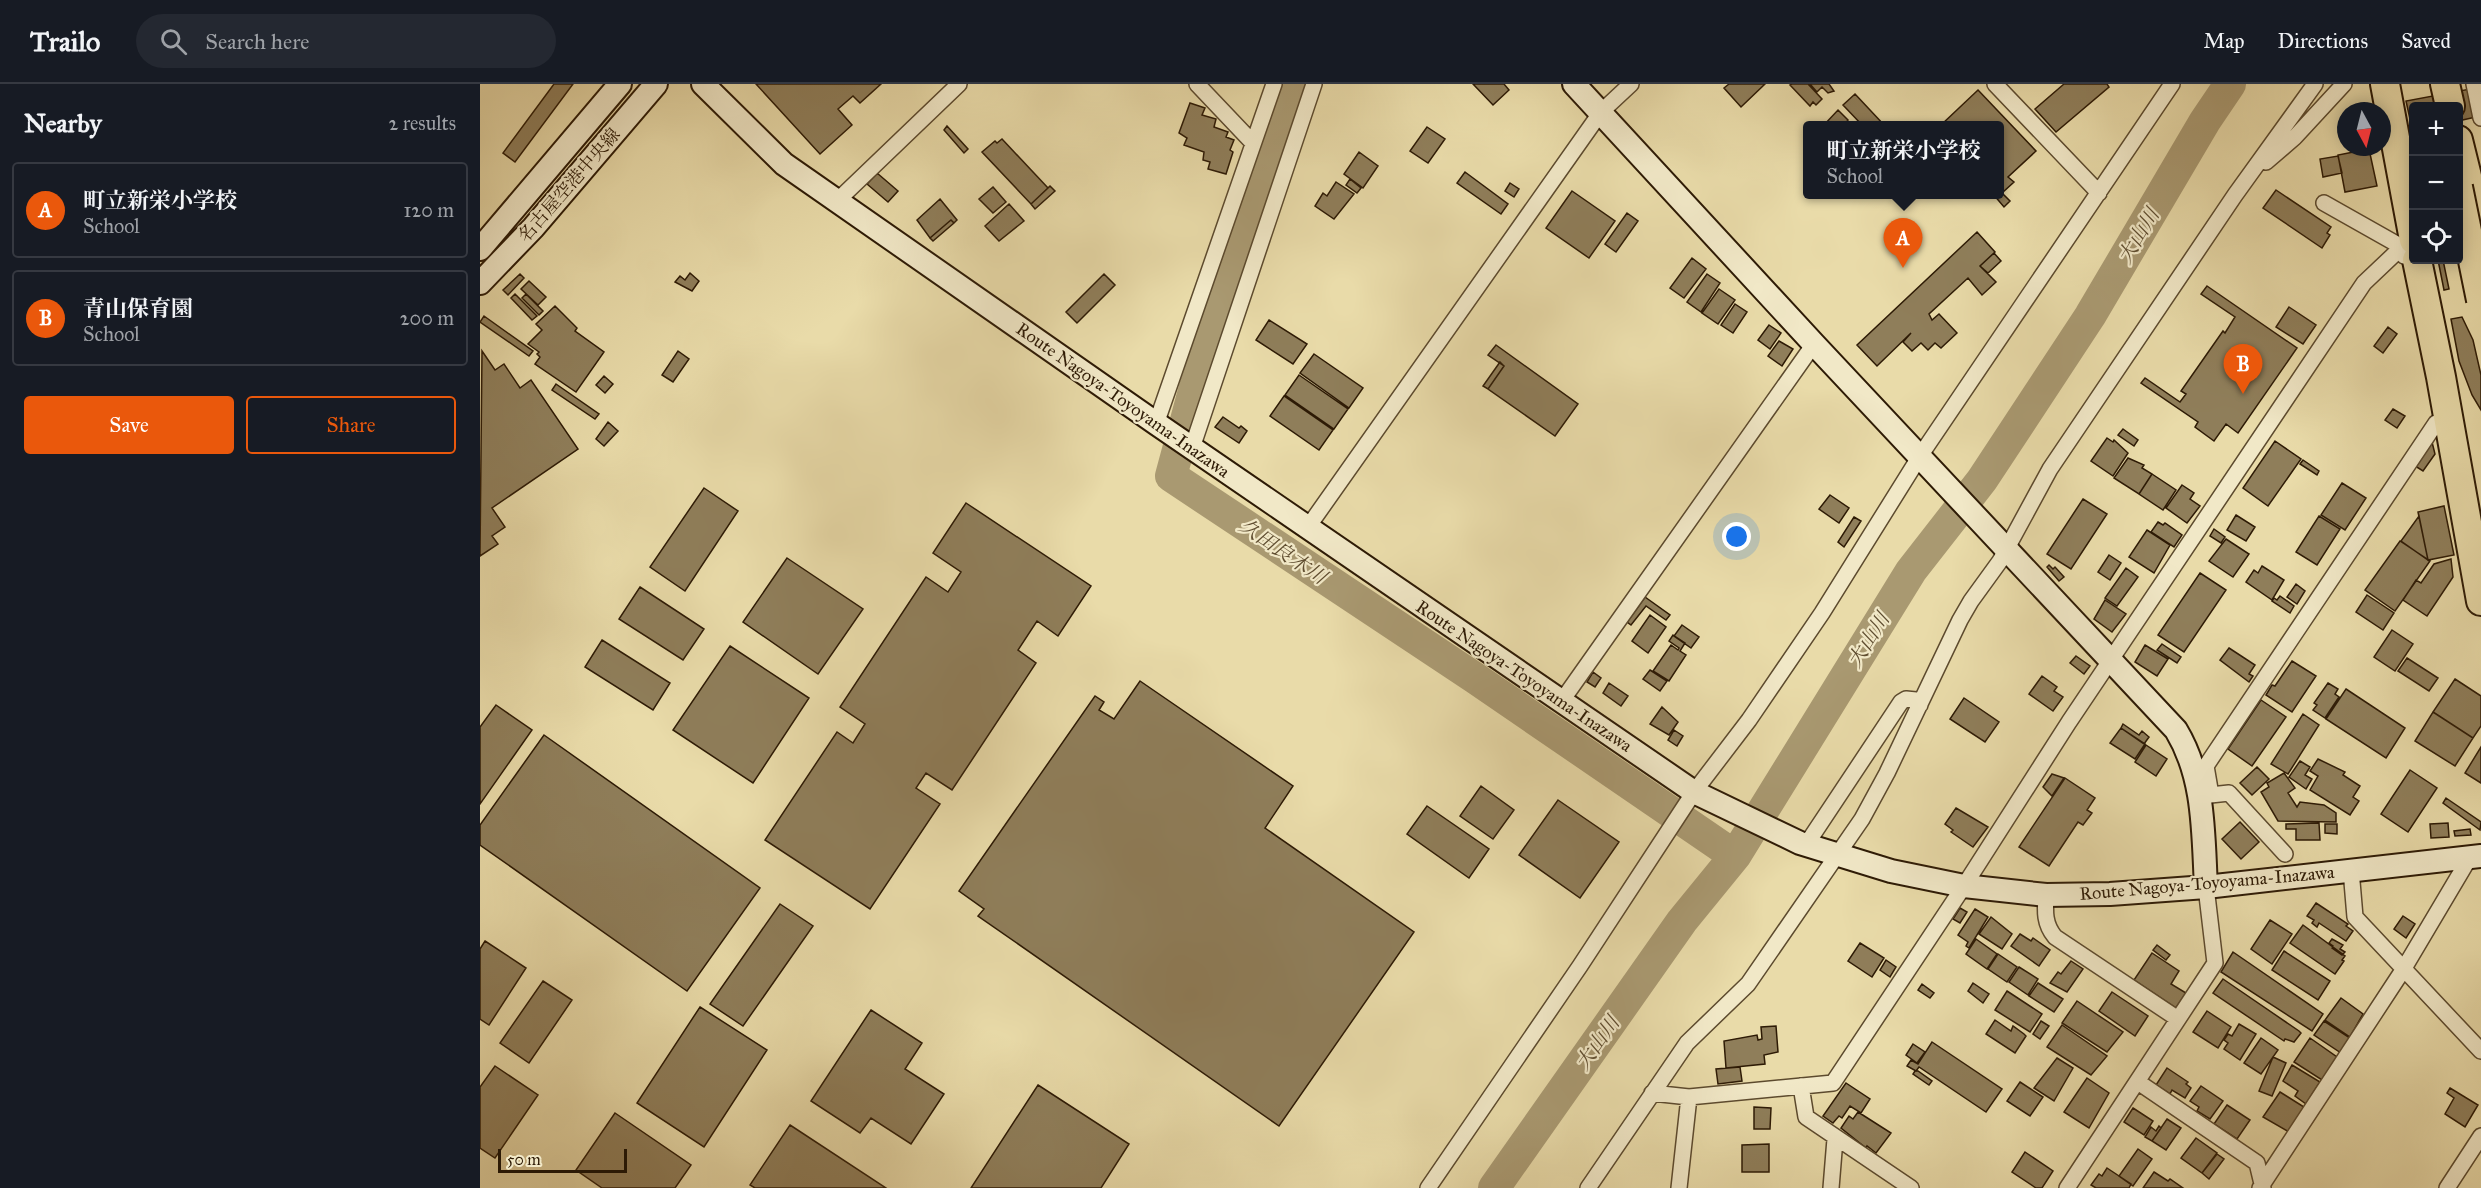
<!DOCTYPE html>
<meta charset="utf-8">
<style>
:root{--surface:#171b24;--page:#242831;--text:#f1f3f6;--muted:#9ea1a6;--line:#363941;--accent:#ea580c}
body{margin:0;font-family:"IM FELL Great Primer","Noto Serif JP",serif;background:var(--page);color:var(--text)}
.controls{position:absolute;right:18px;top:18px;display:grid;overflow:hidden;border-radius:6px;box-shadow:0 3px 15px #0003}
.controls button{width:54px;height:54px;display:grid;place-items:center;padding:0;border:0;border-bottom:2px solid var(--line);background:var(--surface);color:var(--text);font:30px sans-serif}
.compass{position:absolute;left:1857px;top:18px;width:54px;height:54px;border-radius:50%;background:var(--surface);box-shadow:0 3px 15px #0003;rotate:173deg}
.scale{position:absolute;left:18px;bottom:15px;width:129px;box-sizing:border-box;padding-left:6px;border:3px solid #2d1a05;border-top:0;font-size:16px;line-height:21px;white-space:nowrap;color:#2d1a05;-webkit-text-stroke:4px #f1e8c7;paint-order:stroke}
.you{position:absolute;left:1257px;top:453px;width:21px;height:21px;margin:-15px;border:4px solid #fff;border-radius:50%;background:#1a73e8;box-shadow:0 0 0 9px #1a73e833}
.badge{display:grid;place-items:center;width:39px;height:39px;border-radius:50%;background:var(--accent);color:#fff;font-size:20px;font-weight:700}
.pin{position:absolute;translate:-50% -50px;filter:drop-shadow(0 2px 3px #0008)}
.pin::after{content:'';position:absolute;top:32px;width:21px;height:18px;background:inherit;clip-path:polygon(0 0,100% 0,50% 100%)}
.popup{position:absolute;left:1323px;top:37px;width:201px;height:78px;box-sizing:border-box;display:grid;place-content:center;border-radius:6px;background:var(--surface);filter:drop-shadow(0 2px 4px #0005);font-size:20px;white-space:nowrap;color:var(--muted)}
.popup b{font-size:22px;color:var(--text)}
.popup::after{content:'';position:absolute;left:50%;top:100%;margin-left:-12px;border:12px solid transparent;border-top-color:var(--surface)}
.list{margin:0;padding:0;list-style:none}
h2{display:flex;justify-content:space-between;align-items:center;height:78px;margin:0;padding:0 24px;font-size:26px}
h2 small{font-size:20px;font-weight:400;color:var(--muted)}
.list li{display:grid;grid-template-columns:39px 1fr auto;gap:18px;align-items:center;box-sizing:border-box;height:96px;margin:0 12px 12px;padding:0 12px;border:2px solid var(--line);border-radius:6px}
.list b{display:block;font-size:22px;white-space:nowrap}
.list p{margin:0;font-size:20px;white-space:nowrap;color:var(--muted)}
.list em{font-size:20px;font-style:normal;color:var(--muted)}
.actions{display:flex;gap:12px;padding:18px 24px}
.actions a{flex:1;padding:14px 0;border:2px solid var(--accent);border-radius:6px;text-align:center;font-size:21px;color:var(--accent)}
.actions .main{background:var(--accent);color:#fff}
.icon{flex:none;width:33px;height:33px;fill:none;stroke:currentColor;stroke-width:2;stroke-linecap:round;stroke-linejoin:round}
.map{position:relative;flex:none;width:2001px;height:1104px;overflow:hidden}
header{display:flex;align-items:center;gap:36px;box-sizing:border-box;height:84px;padding:0 30px;background:var(--surface);border-bottom:2px solid var(--line)}
header strong{font-size:28px}
nav{display:flex;gap:33px;margin-inline-start:auto;font-size:21px}
.search{width:420px;height:54px;background:var(--page);display:flex;align-items:center;gap:15px;box-sizing:border-box;padding:0 21px;border-radius:33px;color:var(--muted);font-size:22px}
main{display:flex}
aside{flex:1;background:var(--surface)}
.map>svg:first-child{display:block}
</style>
<header>
<strong>Trailo</strong>
<div class="search"><svg class="icon" aria-label="search" viewBox="0 0 24 24"><circle cx="10" cy="10" r="6"/><path d="M15 15l6 6"/></svg>Search here</div>
<nav><a>Map</a><a>Directions</a><a>Saved</a></nav>
</header>
<main>
<aside>
<h2>Nearby<small>2 results</small></h2>
<ul class="list">
<li><span class="badge">A</span><div><b>町立新栄小学校</b><p>School</p></div><em>120 m</em></li>
<li><span class="badge">B</span><div><b>青山保育園</b><p>School</p></div><em>200 m</em></li>
</ul>
<div class="actions"><a class="main">Save</a><a>Share</a></div>
</aside>
<div class="map">
<svg width="2001" height="1104" viewBox="0 0 2001 1104">
<rect width="100%" height="100%" fill="#e9dba9"/>
<filter id="stains"><feTurbulence type="fractalNoise" baseFrequency=".00333" numOctaves="4"/><feColorMatrix values="0 0 0 0 .2 0 0 0 0 .09 0 0 0 0 .02 0 0 0 .5 -.17"/></filter>
<radialGradient id="worn" r=".72"><stop offset=".6" stop-color="#630" stop-opacity="0"/><stop offset="1" stop-color="#630" stop-opacity=".3"/></radialGradient>
<g fill="none" stroke-linecap="round" stroke-linejoin="round">
<!-- river -->
<path stroke="#a99971" stroke-width="32" d="M815 0 715 303 691 392 995 594 1255 772
M1014 1104 1202 837 1255 772 1431 487 1502 396 1610 232 1725 37 1750 0"/>
</g>
<!-- building -->
<path fill="#8f7e5a" stroke="#2d1a05" stroke-width="1.5" d="M74 0H93L35 78 23 69Z
M276 0H401L380 19 373 12 358 25 372 41 340 70Z
M993 0H1024L1029 6 1013 21Z
M1249 0H1285L1261 23 1244 4Z
M1312 0H1328L1342 15 1336 21 1333 18 1330 22 1310 1Z
M1330 0H1349L1354 7 1348 9 1342 3 1337 8Z
M1584 0H1627L1629 3 1576 48 1555 25Z
M1990 5 1996 33 1978 37V22H1934V53L1926 17Z
M1498 6 1556 67 1528 93 1534 98 1522 109 1530 117 1524 123 1513 110H1519V42H1460Z
M1375 10 1405 42H1383L1363 21Z
M710 19 725 24 722 31 736 35 734 43 748 48 746 53 754 56 750 66 753 68 746 90 728 85 730 78 723 76 724 68 704 61 707 54 699 49Z
M1358 26 1368 36 1363 42H1343Z
M467 42 488 65 484 69 464 46Z
M947 43 965 55 948 79 930 67Z
M522 55 568 104 551 120 502 68 515 57 517 59Z
M1889 65 1897 102 1865 108 1858 71Z
M879 68 898 82 883 104 864 90Z
M1858 72 1862 89 1843 93 1840 75Z
M985 88 1028 120 1021 130 977 99Z
M397 89 418 107 408 118 387 100Z
M870 95 881 104 877 109 866 101Z
M856 98 874 110 854 135 835 122 843 109 847 112Z
M1030 99 1039 105 1034 113 1025 107Z
M570 102 575 107 555 125 551 120Z
M513 103 526 118 513 129 499 115Z
M1796 106 1851 143 1847 149 1850 151 1842 164 1783 124Z
M1092 107 1135 137 1109 174 1066 144Z
M460 115 477 136 474 139 471 136 450 154 437 136Z
M529 120 544 137 519 157 505 142Z
M1147 129 1158 137 1136 168 1125 160Z
M471 136 474 139 453 157 450 154Z
M1497 148 1515 168 1500 182 1516 198 1502 211 1488 194 1449 230 1452 236 1459 230 1477 249 1461 264 1455 259 1448 266 1441 259 1432 267 1423 258 1431 249 1397 282 1377 261Z
M1514 169 1521 177 1508 189 1500 182Z
M1212 174 1226 185 1204 214 1190 204Z
M1958 176H1963L1969 205 1964 206Z
M210 189 219 197 212 207 195 198 200 192 205 196Z
M40 190 44 194 28 211 23 206Z
M624 190 635 201 597 239 586 228Z
M1227 190 1240 199 1221 228 1207 218Z
M49 197 66 213 58 221 41 205Z
M1727 202 1817 264 1758 349 1746 340 1734 357 1715 343 1718 338 1661 299 1665 294 1700 318 1706 310 1701 307 1743 247 1745 249 1755 233 1721 210Z
M1239 205 1255 216 1238 240 1222 229Z
M35 210 57 232 52 236 31 214Z
M46 210 63 227 59 231 42 214Z
M1255 220 1267 228 1253 249 1241 241Z
M75 222 97 244 95 247 124 268 96 308 55 280 60 273 57 270 59 268 48 260 62 246 56 240Z
M1809 223 1836 241 1823 260 1796 243Z
M4 232 53 267 49 272 0 238Z
M1982 233 1993 256 2001 291V326L1992 311 1979 277 1971 235Z
M789 236 827 260 813 280 776 256Z
M1289 241 1301 249 1290 265 1278 256Z
M1908 243 1917 250 1903 269 1894 262Z
M1299 257 1313 265 1302 282 1288 272Z
M1016 261 1098 320 1075 352 1008 305 1024 282 1008 271Z
M2 267 15 286 24 280 40 304 51 296 98 365 12 424 25 443 12 452 18 460 0 472Z
M198 267 209 275 193 298 182 291Z
M834 270 883 304 869 324 820 289Z
M1020 278 1024 282 1008 305 1003 302Z
M819 291 868 325 854 345 805 311Z
M124 292 133 300 125 309 116 301Z
M76 300 119 330 115 335 72 306Z
M804 312 853 346 839 366 790 332Z
M1913 325 1925 332 1917 344 1905 336Z
M743 333 759 344 761 342 767 347 759 359 735 343Z
M128 338 138 347 124 362 116 355Z
M1643 345 1658 356 1654 362 1638 351Z
M1627 354 1633 358 1634 356 1648 369 1633 392 1611 377Z
M1795 357 1821 375 1788 422 1763 404Z
M1952 358 1955 370 1943 387 1932 380Z
M1648 374 1664 381 1662 384 1672 390 1659 410 1634 394Z
M1823 376 1839 387 1837 391 1820 380Z
M1672 390 1696 406 1683 426 1659 410Z
M1862 399 1886 414 1865 446 1841 431Z
M1702 401 1714 409 1710 415 1720 422 1707 439 1686 424Z
M224 404 258 427 205 507 170 483Z
M1350 411 1369 424 1359 439 1339 425Z
M1603 415 1627 430 1591 485 1567 470Z
M486 419 611 502 578 552 557 537 538 566 556 579 472 706 446 689 436 704 460 720 390 825 285 756 357 648 373 659 385 640 360 623 446 493 468 508 481 488 453 469Z
M1964 422 1974 471 1948 476 1938 428Z
M1756 431 1775 443 1766 457 1747 446Z
M1839 432 1860 445 1837 481 1816 468Z
M1939 432 1948 476 1921 457Z
M1374 433 1381 437 1364 463 1358 458Z
M1678 438 1683 441 1685 439 1702 451 1694 463 1671 448Z
M1734 445 1745 453 1741 459 1730 452Z
M1667 446 1690 461 1674 489 1649 473Z
M1746 455 1769 470 1753 493 1729 477Z
M1920 457 1950 477 1915 527 1885 506Z
M1629 471 1641 479 1630 496 1618 488Z
M307 474 383 525 338 590 263 538Z
M1971 475 1973 493 1947 532 1923 516 1936 496 1941 499 1954 480Z
M1569 481 1573 485 1575 483 1584 493 1579 497 1567 483Z
M1782 482 1804 496 1792 516 1766 498 1774 486 1778 489Z
M1646 484 1658 493 1637 522 1625 514Z
M1720 489 1746 506 1704 568 1678 551Z
M1816 500 1825 507 1817 520 1807 513Z
M160 503 224 545 203 576 139 535Z
M1887 511 1914 529 1903 546 1876 528Z
M1800 512 1814 522 1810 529 1792 517 1794 514 1797 516Z
M1165 513 1190 531 1186 536 1166 522 1151 541 1147 538Z
M1625 516 1646 530 1632 548 1614 535Z
M1170 531 1186 543 1168 569 1152 557Z
M1202 541 1219 553 1211 564 1194 552Z
M1912 546 1933 560 1915 587 1894 573Z
M1193 551 1205 559 1200 567 1206 571 1189 597 1173 587 1191 561 1198 566 1199 564 1189 557Z
M122 556 190 599 173 626 105 583Z
M1682 560 1701 573 1697 579 1677 566Z
M1665 561 1688 575 1677 592 1655 578Z
M250 562 329 614 273 699 193 646Z
M1749 564 1775 581 1769 590 1773 592 1769 598 1740 576Z
M1596 572 1610 582 1604 590 1590 579Z
M1927 574 1958 594 1949 607 1918 587Z
M1812 577 1836 592 1812 628 1786 611 1792 601 1795 602Z
M1170 586 1187 597 1180 607 1163 595Z
M1113 588 1121 594 1115 603 1107 598Z
M1562 592 1577 603 1574 607 1583 613 1573 627 1549 610Z
M1975 595 2001 612V642L1993 654 1953 628Z
M660 597 813 702 785 744 934 848 799 1042 498 832 504 825 479 807 615 612 624 618 619 626 634 635Z
M1129 599 1148 612 1141 622 1123 609Z
M1848 599 1858 605 1855 610 1859 613 1845 634 1833 626 1837 621 1834 619Z
M1866 605 1925 644 1906 674 1846 635Z
M1484 614 1519 638 1505 658 1470 635Z
M1781 616 1806 633 1772 682 1748 665Z
M16 621 52 646 0 720V643Z
M1182 623 1198 638 1189 651 1170 640Z
M1953 628 1993 654 1975 682 1935 657Z
M1823 630 1839 641 1808 690 1791 680Z
M1643 640 1659 651 1662 647 1669 653 1664 660 1641 644Z
M1641 644 1665 660 1655 675 1630 659Z
M1194 646 1203 652 1197 662 1188 656Z
M64 651 280 804 207 907 0 761V741Z
M1666 661 1687 675 1676 692 1655 678Z
M2001 663V699L1985 689Z
M1838 675 1865 688 1863 691 1880 702 1873 713 1879 717 1870 731 1830 706 1838 692 1830 687Z
M1820 677 1830 683 1825 691 1832 695 1826 705 1809 693Z
M1777 683 1789 695 1772 711 1760 699Z
M1930 686 1957 704 1928 748 1901 730Z
M1804 689 1815 704 1808 709 1817 723 1820 718 1844 721 1856 729V738L1798 737 1781 708 1789 703 1787 699Z
M1572 690 1584 694 1572 712 1563 703Z
M1585 694 1615 714 1607 726 1612 729 1603 741 1598 738 1569 782 1539 763Z
M1001 702 1034 726 1013 755 980 732Z
M1966 714 2001 738 2000 746 1963 719Z
M1078 716 1139 758 1100 814 1039 771Z
M947 722 1009 765 989 794 927 750Z
M1476 724 1508 743 1493 763 1471 748 1473 746 1465 740Z
M1760 738 1779 758 1761 775 1742 755Z
M1839 739 1840 756H1816V745H1806V740Z
M1968 739 1969 753 1951 754 1950 740Z
M1845 740H1857V750L1845 749Z
M1990 745 1991 751 1975 752 1974 747Z
M1836 819 1868 840 1866 842 1873 847 1866 857 1839 839 1837 843 1832 839 1834 836 1827 832Z
M300 820 333 842 263 942 230 920Z
M1480 824 1487 828 1480 839 1473 835Z
M1495 825 1508 833 1489 864 1486 862 1488 858 1478 851Z
M1923 832 1935 840 1926 854 1914 845Z
M1511 833 1532 850 1522 865 1499 850Z
M1790 836 1812 850 1792 880 1771 865Z
M1823 841 1865 872 1862 876 1864 877 1855 890 1810 859Z
M1540 850 1551 857 1553 854 1570 866 1559 882 1531 862Z
M1496 855 1517 870 1507 885 1486 870Z
M1852 855 1863 861 1860 865 1865 868 1862 871 1852 864 1853 862 1849 859Z
M5 857 46 884 9 941 0 935V865Z
M1380 859 1404 874 1392 893 1368 877Z
M1677 861 1690 871 1686 876 1673 866Z
M1804 867 1850 897 1838 916 1792 886Z
M1753 868 1843 930 1832 947 1741 888Z
M1672 869 1699 887 1691 900 1706 909 1696 924 1654 896Z
M1518 870 1537 883 1527 898 1508 885Z
M1406 876 1416 883 1410 893 1400 886Z
M1591 877 1603 885 1587 908 1570 899 1578 888 1581 890Z
M1539 883 1558 895 1548 911 1529 898Z
M1743 895 1819 947 1821 949 1814 958 1805 955 1804 957 1733 909Z
M63 897 92 916 49 979 20 959Z
M1493 899 1509 910 1503 919 1488 907Z
M1558 899 1583 915 1574 928 1549 912Z
M1442 900 1454 909 1450 914 1438 906Z
M1527 907 1562 930 1550 948 1515 926Z
M1632 908 1668 932 1655 952 1619 927Z
M1861 914 1883 930 1870 953 1845 936Z
M1597 917 1643 948 1627 968 1582 939Z
M220 923 287 966 224 1063 157 1019Z
M391 926 442 959 425 985 464 1010 431 1060 391 1034 380 1049 331 1017Z
M1727 927 1751 943 1738 964 1713 948Z
M1515 936 1531 947 1533 942 1544 950 1546 952 1535 969 1506 950Z
M1561 937 1569 942 1560 955 1553 950Z
M1844 937 1870 954 1861 969 1834 951Z
M1759 940 1776 950 1760 976 1744 965 1748 959 1744 956 1748 950 1752 952Z
M1582 941 1627 972 1611 991 1567 963Z
M1296 942 1298 968 1284 971 1285 980 1246 984 1244 957 1277 951 1278 956 1282 955 1281 943Z
M1781 954 1798 966 1781 990 1764 979Z
M1830 954 1857 973 1842 996 1814 978Z
M1452 958 1522 1005 1506 1028 1439 983 1436 987 1427 982 1431 976 1438 980Z
M1433 960 1445 968 1437 979 1426 971Z
M1793 973 1806 979 1792 1012 1779 1007Z
M1577 974 1593 984 1574 1017 1554 1004Z
M1812 981 1840 998 1826 1020 1815 1012 1818 1007 1803 997Z
M15 982 58 1011 15 1074 0 1064V1003Z
M1260 983 1262 997 1238 1000 1236 985Z
M1687 984 1708 998 1706 1000 1711 1004 1705 1014 1692 1006 1690 1010 1676 1001Z
M1435 987H1438L1452 997 1449 1001 1433 990Z
M1607 994 1629 1009 1609 1044 1584 1028Z
M1540 998 1563 1013 1550 1032 1527 1017Z
M1366 999 1390 1015 1381 1029 1370 1022 1362 1034 1359 1032 1353 1039 1343 1032Z
M558 1001 649 1060 621 1104H491Z
M1721 1002 1743 1017 1730 1035 1717 1027 1719 1023 1710 1017Z
M1970 1004 1998 1021 1985 1043 1965 1030 1974 1014 1967 1009Z
M1800 1008 1824 1023 1809 1048 1783 1033Z
M1747 1021 1770 1036 1757 1055 1734 1040Z
M1274 1023 1291 1024 1290 1045H1274Z
M1653 1024 1673 1037 1664 1051 1644 1038Z
M1378 1028 1411 1049 1396 1069 1387 1062 1386 1064 1361 1044 1369 1032 1373 1035Z
M135 1029 211 1081 195 1104H122L96 1086Z
M1687 1035 1701 1044 1686 1066 1672 1057Z
M310 1041 406 1104H275L270 1101Z
M1679 1042 1681 1044 1672 1057 1665 1053 1671 1043 1676 1047Z
M1716 1054 1737 1069 1722 1089 1701 1074Z
M1289 1060V1088H1262V1061Z
M1658 1065 1672 1075 1653 1102 1639 1092Z
M1545 1068 1573 1087 1562 1104H1556L1532 1088Z
M1737 1070 1744 1075 1729 1095 1722 1089Z
M1627 1084 1651 1100 1649 1104H1616L1611 1101 1619 1090 1622 1092Z
M1674 1088 1688 1097 1690 1095 1703 1104H1663Z"/>
<g fill="none" stroke-linecap="round" stroke-linejoin="round">
<defs>
<path id="street" d="M717 0 773 59
M1515 0 1619 109
M1994 0 2001 34
M1786 78 1815 53 1864 0
M357 117 479 0
M1844 119 1922 163 1924 172
M676 340 794 0
M712 364 834 0
M828 443 1121 28 1151 0
M1081 618 1334 260
M1731 711 1726 682 1956 339 1969 338
M1721 712 1749 709 1805 770
M1326 761 1421 618 1426 615 1436 616 1440 621
M1871 786 1875 833 2001 967
M1566 811C1565 827 1564 840 1575 853L1698 935
M1658 998 1777 1079 1783 1104
M1321 1002 1326 1033 1431 1104
M1172 1009 1209 1013 1353 999 1484 802 1589 638 1884 199 1922 163
M948 1104 1100 882 1214 708 1269 636 1342 529 1440 372 1692 0
M1108 1104 1207 959 1268 900 1382 735 1407 689 1480 536 1491 517 1520 477 1570 385 1755 111 1835 0
M1199 1104 1209 1013
M1351 1104 1355 1055
M1587 1104 1735 879 1726 803
M1780 1104 1923 886 1990 773
M1967 1104 2001 1052"/>
<path id="secondary" d="M223 0 304 80 677 340 1214 708 1320 759 1411 787 1484 802 1566 811 1630 810 1726 803 2001 772
M1094 0 1334 260 1696 646C1725 694 1723 749 1726 803
M0 165 140 0
M0 199 53 144 176 0"/>
<path id="highway" d="M1905 0 1934 156
M1965 0 1970 22
M1978 56 1996 129
M1937 176 1961 293 2001 517"/>
</defs>
<!-- street casing -->
<use href="#street" stroke="#5c4a2e" stroke-width="18"/>
<!-- secondary casing -->
<use href="#secondary" stroke="#2d1a05" stroke-width="26"/>
<!-- highway casing -->
<use href="#highway" stroke="#2d1a05" stroke-width="32"/>
<!-- street -->
<use href="#street" stroke="#f1e8c7" stroke-width="15"/>
<!-- secondary -->
<use href="#secondary" stroke="#f1e8c7" stroke-width="22"/>
<!-- highway -->
<use href="#highway" stroke="#e9dba9" stroke-width="28"/>
<defs>
<path id="highway-bridge" d="M1978 103 2001 216"/>
</defs>
<!-- highway-bridge casing -->
<use href="#highway-bridge" stroke="#2d1a05" stroke-width="32" stroke-linecap="butt"/>
<!-- highway-bridge -->
<use href="#highway-bridge" stroke="#e9dba9" stroke-width="28"/>
</g>
<g text-anchor="middle" stroke-width="4.5" stroke-linejoin="round" paint-order="stroke">
<!-- street labels -->
<g font-size="18" fill="#2d1a05" stroke="#f1e8c7">
<text transform="translate(89 101) rotate(-49)" y="6">名古屋空港中央線</text>
<text transform="translate(643 316) rotate(35)" y="6">Route Nagoya-Toyoyama-Inazawa</text>
<text transform="translate(1044 592) rotate(34)" y="6">Route Nagoya-Toyoyama-Inazawa</text>
<text transform="translate(1727 799) rotate(-5)" y="6">Route Nagoya-Toyoyama-Inazawa</text>
</g>
<!-- water labels -->
<g font-size="20" font-style="italic" fill="#5f4d30" stroke="#f1e8c7">
<text transform="translate(1658 152) rotate(-59)" y="7">大山川</text>
<text transform="translate(803 467) rotate(34)" y="7">久田良木川</text>
<text transform="translate(1388 556) rotate(-58)" y="7">大山川</text>
<text transform="translate(1117 959) rotate(-55)" y="7">大山川</text>
</g>
</g>
<rect width="100%" height="100%" filter="url(#stains)"/>
<rect width="100%" height="100%" fill="url(#worn)"/>
</svg>
<div class="controls">
<button>+</button>
<button>−</button>
<button><svg class="icon" aria-label="locate" viewBox="0 0 24 24"><circle cx="12" cy="12" r="6"/><path d="M12 2v4M12 18v4M2 12h4M18 12h4"/></svg></button>
</div>
<svg class="compass" viewBox="-18 -18 36 36"><path d="M0-13l5 13h-10z" fill="#e53935"/><path d="M0 13l5-13h-10z" fill="#9ea1a6"/></svg>
<div class="scale">50 m</div>
<div class="you"></div>
<div class="pin badge" style="left:1423px;top:184px">A</div>
<div class="popup"><b>町立新栄小学校</b>School</div>
<div class="pin badge" style="left:1763px;top:310px">B</div>
</div>
</main>
